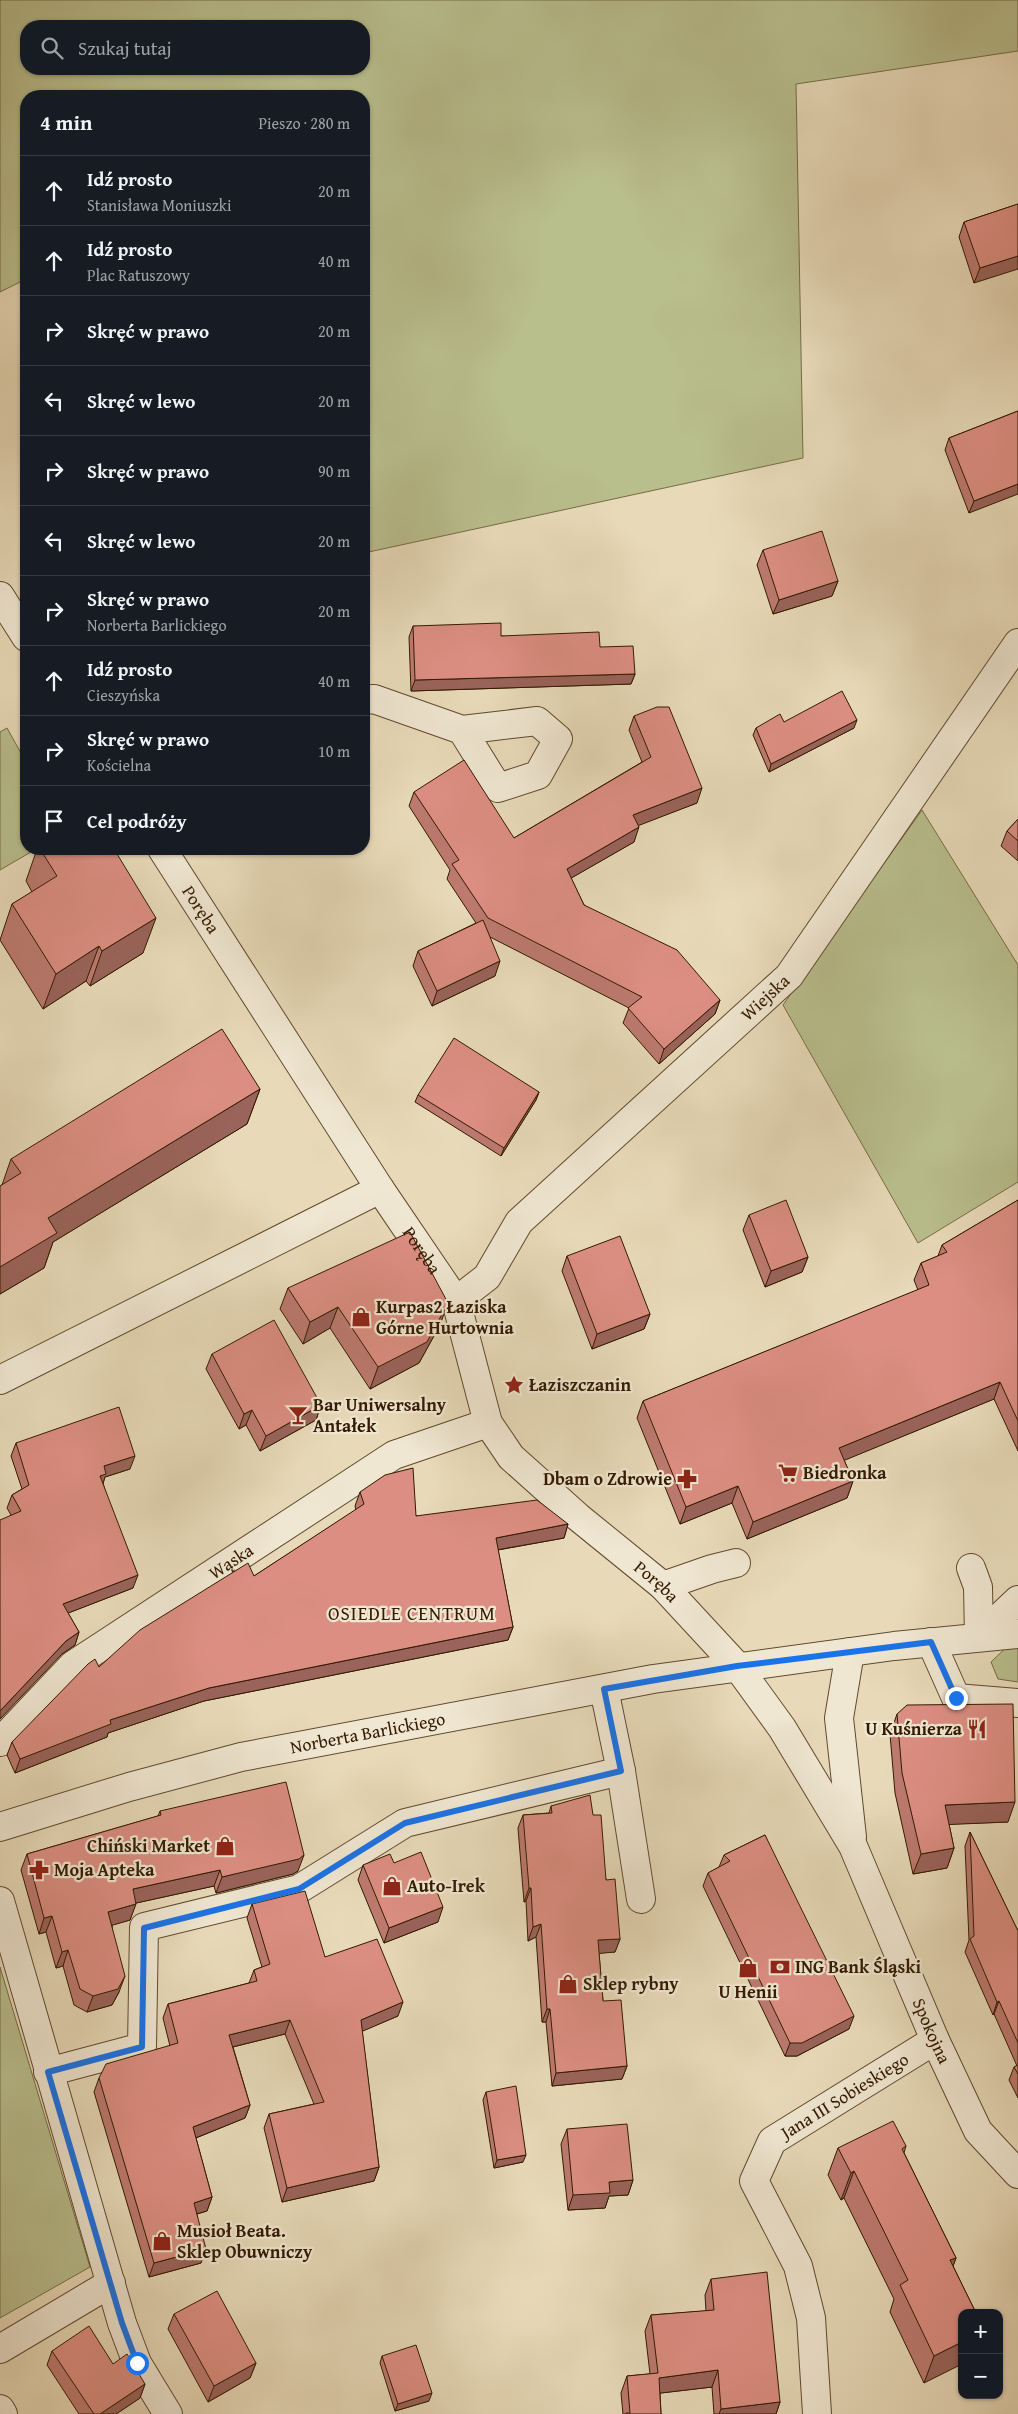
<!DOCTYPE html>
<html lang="pl">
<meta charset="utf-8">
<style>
:root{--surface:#171b24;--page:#242831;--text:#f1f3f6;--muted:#9ea1a6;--line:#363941}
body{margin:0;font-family:"Gentium Book Plus",serif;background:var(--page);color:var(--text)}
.controls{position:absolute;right:15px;bottom:15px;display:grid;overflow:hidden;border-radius:10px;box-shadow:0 1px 4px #0004}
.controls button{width:45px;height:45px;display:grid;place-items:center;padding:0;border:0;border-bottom:1px solid var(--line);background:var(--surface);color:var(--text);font:25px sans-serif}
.stop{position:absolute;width:15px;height:15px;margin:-11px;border:4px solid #1a73e8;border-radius:50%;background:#fff}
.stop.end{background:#1a73e8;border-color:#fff;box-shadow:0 1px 5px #0008}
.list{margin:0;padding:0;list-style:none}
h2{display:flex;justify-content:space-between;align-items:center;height:65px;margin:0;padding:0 20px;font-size:21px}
h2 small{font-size:16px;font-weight:400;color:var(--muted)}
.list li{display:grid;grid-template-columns:32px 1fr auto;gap:15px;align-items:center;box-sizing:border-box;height:70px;padding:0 20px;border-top:1px solid var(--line)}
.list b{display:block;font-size:19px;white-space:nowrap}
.list p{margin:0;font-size:16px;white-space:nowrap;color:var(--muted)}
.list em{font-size:16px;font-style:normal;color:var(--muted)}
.icon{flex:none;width:28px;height:28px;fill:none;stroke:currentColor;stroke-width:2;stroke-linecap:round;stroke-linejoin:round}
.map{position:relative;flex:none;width:1018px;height:2414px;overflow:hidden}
.search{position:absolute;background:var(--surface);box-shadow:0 1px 4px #0004;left:20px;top:20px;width:350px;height:55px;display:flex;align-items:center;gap:12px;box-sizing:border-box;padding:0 18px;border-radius:20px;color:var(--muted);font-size:19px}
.panel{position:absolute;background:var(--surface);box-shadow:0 1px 4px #0004;left:20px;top:90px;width:350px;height:765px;border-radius:20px}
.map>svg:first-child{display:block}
</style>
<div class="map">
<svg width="1018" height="2414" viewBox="0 0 1018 2414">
<rect width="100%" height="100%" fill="#e8dab9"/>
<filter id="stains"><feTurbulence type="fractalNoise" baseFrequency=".004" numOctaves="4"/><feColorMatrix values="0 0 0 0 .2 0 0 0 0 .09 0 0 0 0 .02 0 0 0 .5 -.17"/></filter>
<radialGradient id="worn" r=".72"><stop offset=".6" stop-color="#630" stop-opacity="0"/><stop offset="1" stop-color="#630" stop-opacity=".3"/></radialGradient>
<!-- green -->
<path fill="#b9be8d" stroke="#766c46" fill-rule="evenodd" d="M0 0H1018V51L796 84 803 458 364 553V96H26V279L0 292ZM26 26H364V69H26Z
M7 728 26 762V849H36L0 870V732Z
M922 810 1018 965V1182L918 1243 783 1005Z
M1018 1636V1682L998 1679 991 1662Z
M0 1967 90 2267 0 2318Z"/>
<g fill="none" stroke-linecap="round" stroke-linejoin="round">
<defs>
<g id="minor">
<path d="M0 596 26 637"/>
<path d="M364 700 374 699 462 730 537 721 558 739 538 775 498 788 462 730"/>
<path id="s1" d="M162 849 380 1189 456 1301 488 1423 511 1457 578 1517 663 1586 737 1666 782 1728 853 1846 935 2040 978 2131 1018 2174"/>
<path id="s2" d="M456 1301 487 1277 519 1222 789 976 1018 643"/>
<path d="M0 1380 380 1189"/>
<path d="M971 1568 978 1587 979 1637"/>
<path d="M663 1586 712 1569 736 1563"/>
<path d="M979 1637 1018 1600"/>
<path d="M931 1642 956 1698 1018 1703"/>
<path d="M850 1652 839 1718 852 1837"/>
<path d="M604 1689 621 1771 641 1899"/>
<path id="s3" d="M0 1742 73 1665 394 1455 488 1423"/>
<path id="s4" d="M0 1827 129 1787 241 1757 653 1679 894 1646 1018 1634"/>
<path d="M0 1901 122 2323 137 2363 168 2414"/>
<path d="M48 2072 142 2047 144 1927 299 1889 405 1823 621 1771"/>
<path d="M0 2349 111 2283"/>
<path d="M0 2409 3 2414"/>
<path id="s5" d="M817 2414 811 2318 798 2266 754 2181 772 2141 935 2040"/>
</g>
</defs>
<!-- minor casing -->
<use href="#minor" stroke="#604a2e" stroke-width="30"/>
<!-- minor -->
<use href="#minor" stroke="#f0e7d2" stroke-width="28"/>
</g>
<!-- wall -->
<path fill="#bd7a70" stroke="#331a00" d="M1018 204 974 283 959 237 964 222Z
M1018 411 969 513 945 450 949 438Z
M763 550 838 581 832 596 773 614 757 565Z
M413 626 600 647 635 674 631 684 411 691 409 637Z
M634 716 697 803 638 825 634 842 571 878 584 905 720 1000 715 1014 659 1064 623 1023 629 1008 490 937 495 976 432 1006 413 966 418 951 476 923 447 879 450 870 409 806 414 792 514 838 642 762 629 730Z
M784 722 854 728 769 772 753 735 756 728Z
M1018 819V861L1001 846 1007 831Z
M37 849H114L143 953 90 986 86 981 43 1009 0 940 12 904 32 892 26 881Z
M260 1089 247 1124 53 1242 44 1268 0 1294V1186L2 1185 11 1159Z
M539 1092 536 1100 501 1156 415 1102 418 1095Z
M1018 1200V1451L994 1399 844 1460 853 1481 847 1498 747 1539 732 1503 680 1524 637 1418 643 1401 918 1290 914 1280 921 1263 938 1256 942 1245Z
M749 1215 808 1257 802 1272 765 1287 743 1230Z
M567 1256 650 1314 644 1329 592 1349 562 1271Z
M288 1288 440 1325 419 1363 370 1389 330 1328 303 1344 280 1309Z
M212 1354 321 1405 316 1420 260 1451 246 1425 239 1429 206 1369Z
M16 1443 130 1469 105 1477 103 1483 133 1588 68 1613 79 1632 75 1645 62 1654 11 1515 7 1508 12 1495 22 1489 11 1456Z
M360 1492 416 1516 568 1524 564 1538 498 1550 513 1627 508 1640 204 1701 108 1733 107 1737 15 1773 7 1755 12 1742 99 1667 254 1576 356 1510 355 1506Z
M897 1714 1008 1822 949 1824 954 1848 947 1868 913 1874 895 1793 890 1734Z
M551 1806 593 1815 606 1880 620 1939 615 1952 599 1953 603 2001 627 2066 622 2079 552 2086 546 2022H542L536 1937 528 1941 526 1901 524 1902 518 1828 523 1815 549 1813Z
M160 1811 298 1871 293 1874 216 1893 214 1886 136 1903 130 1920 112 1925 119 1992 112 2005 87 2012 74 2005 63 1966 56 1968 46 1932 39 1934 21 1870 27 1854 158 1816Z
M970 1832 1018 1931V2098L1009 2080 1014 2067 1017 2066 994 2014 993 2015 965 1952 969 1940 965 1846Z
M765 1835 849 2029 797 2056H785L703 1886 708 1873 719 1867 724 1855Z
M363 1865 438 1922 384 1943 358 1880Z
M252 1904 325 1957 398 2016 362 2031 379 2167 374 2181 282 2202 264 2128 269 2114 314 2104 285 2034 233 2047 250 2105 245 2118 196 2138 212 2197 207 2211 197 2214 201 2263 149 2277 94 2092 99 2078 170 2046 163 2018 168 2004 249 1983 254 1970 262 1967 247 1918Z
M486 2092 523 2162 494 2168 483 2100Z
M567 2129 633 2180 628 2195 609 2196 605 2208 568 2210 561 2144Z
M906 2146 904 2153 956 2258 953 2266 976 2313 924 2383 890 2312 894 2299 844 2198 841 2200 828 2175 838 2148Z
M711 2279 780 2402 776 2414H714L712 2387 660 2393 661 2414H623L621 2393 627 2376 650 2374 645 2331 651 2315 706 2311 705 2295Z
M174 2314 256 2363 250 2378 208 2402 168 2329Z
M52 2351 113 2364 145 2384 140 2398 116 2414H79L47 2365Z
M382 2356 429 2401 395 2411 380 2363Z"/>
<!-- shaded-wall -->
<path fill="#9a635b" stroke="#331a00" d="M1018 256V269L974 283 980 268Z
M1018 484V494L969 513 974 501Z
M838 581 832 596 773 614 779 600Z
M635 674 631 684 411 691 415 680Z
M857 720 854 728 769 772 771 764Z
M702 788 697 803 627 830 633 815Z
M639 827 634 842 561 884 567 869Z
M156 918 143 953 90 986 102 951Z
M99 946 86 981 43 1009 56 974Z
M500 961 495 976 432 1006 437 991Z
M720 1000 715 1014 659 1064 664 1049Z
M260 1089 247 1124 53 1242 44 1268 0 1294V1267L48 1218Z
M539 1092 536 1100 501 1156 504 1148Z
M808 1257 802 1272 765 1287 771 1271Z
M448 1303 440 1325 419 1363 370 1389 378 1367Z
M338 1307 330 1328 303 1344 310 1322Z
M650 1314 644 1329 592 1349 597 1334Z
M1000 1382 994 1399 833 1465 839 1448Z
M321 1405 316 1420 260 1451 266 1436Z
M252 1410 246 1425 239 1429 244 1414Z
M135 1456 130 1469 105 1477 102 1487 96 1489 104 1466Z
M853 1481 847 1498 747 1539 753 1522Z
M738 1486 732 1503 680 1524 686 1507Z
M568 1524 564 1538 491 1551 496 1538Z
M138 1575 133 1588 58 1617 63 1604Z
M513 1627 508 1640 204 1701 108 1733 107 1737 15 1773 20 1759 110 1720 209 1688Z
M79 1632 75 1645 62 1654 0 1719V1711L66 1641Z
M1015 1802 1008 1822 938 1825 945 1805Z
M954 1848 947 1868 913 1874 921 1854Z
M304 1855 298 1871 293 1874 216 1893 222 1877Z
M220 1870 214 1886 127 1905 133 1889Z
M529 1888H531L526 1901 524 1902Z
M136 1904 130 1920 103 1928 108 1912Z
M443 1907 438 1922 384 1943 389 1928Z
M52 1916 46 1932 39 1934 44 1918Z
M541 1924 536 1937 528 1941 533 1927Z
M620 1939 615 1952 593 1954 598 1940Z
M68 1950 63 1966 56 1968 62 1952Z
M125 1976 119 1992 112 2005 87 2012 93 1996Z
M999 2001 994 2014 993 2015 997 2002Z
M403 2002 398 2016 356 2034 361 2020Z
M547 2009H550L546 2022H542Z
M854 2016 849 2029 797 2056H785L790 2043Z
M290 2020 285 2034 224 2049 229 2035Z
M627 2066 622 2079 552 2086 556 2073Z
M250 2105 245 2118 188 2141 193 2127Z
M526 2155 523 2162 494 2168 497 2160Z
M379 2167 374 2181 282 2202 287 2188Z
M854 2171 844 2198 841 2200 851 2173Z
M633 2180 628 2195 609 2196 605 2208 568 2210 573 2195 609 2182Z
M212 2197 207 2211 189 2216 194 2203Z
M206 2249 201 2263 149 2277 154 2263Z
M956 2258 946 2285 950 2260Z
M962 2342V2364L924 2383 934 2356Z
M256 2363 250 2378 208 2402 214 2386Z
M718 2370 712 2387 653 2394 659 2378Z
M145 2384 140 2398 116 2414H100Z
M432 2393 429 2401 395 2411 398 2404Z
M780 2402 776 2414H719L721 2409Z"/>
<!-- building -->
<path fill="#dc8e82" stroke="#331a00" d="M1018 204V256L980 268 964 222Z
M1018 411V484L974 501 949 438Z
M822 531 838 581 779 600 763 550Z
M501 623V636L599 632 600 647 633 646 635 674 415 680 413 626Z
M842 691 857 720 771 764 756 728 780 714 784 722Z
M657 707H669L702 788 633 815 639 827 567 869 584 905 677 950 720 1000 664 1049 628 1008 642 997 488 918 452 864 459 860 414 792 464 760 514 838 651 757 634 716Z
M1018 819V841L1007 831Z
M40 849H114L156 918 102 951 99 946 56 974 12 904 57 876Z
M483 920 500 961 437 991 418 951Z
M222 1029 260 1089 48 1218 57 1233 0 1267V1186L21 1173 11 1159Z
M454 1038 539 1092 504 1148 418 1095Z
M786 1200 808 1257 771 1271 749 1215Z
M1018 1200V1421L1000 1382 839 1448 853 1481 753 1522 738 1486 686 1507 643 1401 929 1285 921 1263 947 1252 942 1245Z
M410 1232 448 1303 427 1342 378 1367 338 1307 310 1322 288 1288Z
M620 1236 650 1314 597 1334 567 1256Z
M274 1320 321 1405 266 1436 252 1410 244 1414 212 1354Z
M119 1407 135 1456 104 1466 106 1474 100 1476 138 1575 63 1604 79 1632 66 1641 0 1711V1520L21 1511 12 1495 29 1485 16 1443Z
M413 1468 416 1516 537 1500 568 1524 496 1538 513 1627 209 1688 110 1720 111 1724 20 1759 12 1742 88 1664 95 1659 99 1667 140 1630 248 1563 254 1576 364 1504 360 1492 385 1475Z
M1013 1704 1015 1802 945 1805 954 1848 921 1854 902 1773 897 1714 907 1705Z
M286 1782 304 1855 299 1859 222 1877 220 1870 133 1889 136 1904 108 1912 125 1976 118 1989 93 1996 80 1989 68 1950 62 1952 52 1916 44 1918 27 1854 161 1815 160 1811Z
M590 1795 593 1815H601L606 1880 615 1879 620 1939 598 1940 603 2001 621 2000 627 2066 556 2073 550 2009H547L541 1924 533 1927 531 1888H529L523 1815 552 1813 551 1806Z
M970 1832 1018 1931V2043L999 2001 997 2002 970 1939 974 1936Z
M765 1835 854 2016 802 2043H790L708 1873 730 1861 724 1855Z
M421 1852 443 1907 389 1928 363 1865 390 1854 394 1863Z
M305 1891 325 1957 377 1939 403 2002 361 2020 379 2167 287 2188 269 2114 324 2102 290 2020 229 2035 250 2105 193 2127 212 2197 194 2203 206 2249 154 2263 99 2078 106 2064 178 2043 168 2004 257 1981 254 1970 270 1964 252 1904Z
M1018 2065V2074L1014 2067Z
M516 2086 526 2155 497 2160 486 2092Z
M893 2121 906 2146 902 2149 956 2258 950 2260 976 2313H962V2342L934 2356 900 2285 908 2280 854 2171 851 2173 838 2148Z
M627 2124 633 2180 609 2182 610 2193 573 2195 567 2129Z
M767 2272 780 2402 721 2409 718 2370 659 2378 661 2414H626V2413H630L627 2376 658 2373 651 2315 714 2310 711 2279Z
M217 2291 256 2363 214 2386 174 2314Z
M89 2326 113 2364 127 2354 145 2384 100 2414H94L52 2351Z
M416 2345 432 2393 398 2404 382 2356Z"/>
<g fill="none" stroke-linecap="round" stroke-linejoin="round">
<!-- route -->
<path stroke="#1a73e8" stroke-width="6" d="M137 2363 122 2323 48 2072 142 2047 144 1928 299 1889 405 1823 621 1771 604 1689 737 1666 931 1642 956 1698"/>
</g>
<!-- icons -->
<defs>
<symbol id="shop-bare" viewBox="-9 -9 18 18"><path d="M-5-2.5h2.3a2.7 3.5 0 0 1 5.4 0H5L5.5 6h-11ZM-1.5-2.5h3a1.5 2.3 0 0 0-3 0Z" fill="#8f2418" stroke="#f0e7d2" stroke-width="2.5" paint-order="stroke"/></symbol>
<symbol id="sight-bare" viewBox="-9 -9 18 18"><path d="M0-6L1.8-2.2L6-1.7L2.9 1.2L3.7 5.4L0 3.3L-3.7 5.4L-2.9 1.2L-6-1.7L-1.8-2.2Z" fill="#8f2418" stroke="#f0e7d2" stroke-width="2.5" paint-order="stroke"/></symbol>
<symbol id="bar-bare" viewBox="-9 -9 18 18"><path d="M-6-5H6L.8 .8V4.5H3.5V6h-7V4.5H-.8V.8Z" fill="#8f2418" stroke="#f0e7d2" stroke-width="2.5" paint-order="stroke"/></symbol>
<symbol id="supermarket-bare" viewBox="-9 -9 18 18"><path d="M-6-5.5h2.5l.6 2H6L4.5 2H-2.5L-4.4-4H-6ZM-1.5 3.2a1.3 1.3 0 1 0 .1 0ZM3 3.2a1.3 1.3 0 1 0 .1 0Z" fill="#8f2418" stroke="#f0e7d2" stroke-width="2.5" paint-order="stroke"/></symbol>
<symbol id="pharmacy-bare" viewBox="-9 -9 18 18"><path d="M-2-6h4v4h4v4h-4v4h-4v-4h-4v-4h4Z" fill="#8f2418" stroke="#f0e7d2" stroke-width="2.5" paint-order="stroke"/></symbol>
<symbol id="restaurant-bare" viewBox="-9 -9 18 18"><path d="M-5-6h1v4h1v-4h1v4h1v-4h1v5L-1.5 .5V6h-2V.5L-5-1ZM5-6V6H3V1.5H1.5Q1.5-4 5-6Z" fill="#8f2418" stroke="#f0e7d2" stroke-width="2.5" paint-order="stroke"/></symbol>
<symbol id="bank-bare" viewBox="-9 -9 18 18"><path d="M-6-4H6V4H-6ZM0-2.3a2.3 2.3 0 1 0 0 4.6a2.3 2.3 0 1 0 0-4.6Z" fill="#8f2418" stroke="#f0e7d2" stroke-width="2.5" paint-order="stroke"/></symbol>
</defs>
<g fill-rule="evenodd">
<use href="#shop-bare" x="347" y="1303" width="28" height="28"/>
<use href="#sight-bare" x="500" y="1371" width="28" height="28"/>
<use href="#bar-bare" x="284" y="1401" width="28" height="28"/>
<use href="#supermarket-bare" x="774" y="1459" width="28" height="28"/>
<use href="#pharmacy-bare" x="673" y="1465" width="28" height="28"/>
<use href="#restaurant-bare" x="963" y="1715" width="28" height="28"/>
<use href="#shop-bare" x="211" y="1832" width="28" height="28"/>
<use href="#pharmacy-bare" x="25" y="1856" width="28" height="28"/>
<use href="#shop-bare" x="378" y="1872" width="28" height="28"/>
<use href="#bank-bare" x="766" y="1953" width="28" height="28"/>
<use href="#shop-bare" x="734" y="1954" width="28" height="28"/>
<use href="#shop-bare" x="554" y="1970" width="28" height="28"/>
<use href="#shop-bare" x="148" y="2227" width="28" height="28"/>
</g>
<g text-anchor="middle" stroke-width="4.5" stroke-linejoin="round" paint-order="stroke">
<!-- street labels -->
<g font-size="18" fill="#331a00" stroke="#f0e7d2">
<text dy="6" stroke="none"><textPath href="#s1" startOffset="72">Poręba</textPath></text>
<text dy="6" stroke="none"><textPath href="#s2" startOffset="436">Wiejska</textPath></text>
<text dy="6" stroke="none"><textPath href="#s1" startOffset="478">Poręba</textPath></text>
<text dy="6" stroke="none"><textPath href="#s3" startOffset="295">Wąska</textPath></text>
<text dy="6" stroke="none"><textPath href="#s1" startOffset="898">Poręba</textPath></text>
<text dy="6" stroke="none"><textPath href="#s4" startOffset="380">Norberta Barlickiego</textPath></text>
<text dy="6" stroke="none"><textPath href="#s1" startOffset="1430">Spokojna</textPath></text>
<text dy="6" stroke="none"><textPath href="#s5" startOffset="375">Jana III Sobieskiego</textPath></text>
</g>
<!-- poi labels -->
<g font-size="18" font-weight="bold" fill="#331a00" stroke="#f0e7d2" text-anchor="start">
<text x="376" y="1313">Kurpas2 Łaziska<tspan x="376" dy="21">Górne Hurtownia</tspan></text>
<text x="529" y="1391">Łaziszczanin</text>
<text x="313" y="1411">Bar Uniwersalny<tspan x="313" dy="21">Antałek</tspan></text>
<text x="803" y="1479">Biedronka</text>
<text x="672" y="1485" text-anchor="end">Dbam o Zdrowie</text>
<text x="962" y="1735" text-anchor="end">U Kuśnierza</text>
<text x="210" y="1852" text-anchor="end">Chiński Market</text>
<text x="54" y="1876">Moja Apteka</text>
<text x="407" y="1892">Auto-Irek</text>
<text x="795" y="1973">ING Bank Śląski</text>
<text x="583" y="1990">Sklep rybny</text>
<text x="748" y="1998" text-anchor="middle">U Henii</text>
<text x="177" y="2237">Musioł Beata.<tspan x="177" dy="21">Sklep Obuwniczy</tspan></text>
</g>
<!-- neighbourhood labels -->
<g font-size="19" letter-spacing="1" fill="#331a00" stroke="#f0e7d2">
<text x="412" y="1620">OSIEDLE CENTRUM</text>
</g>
</g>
<rect width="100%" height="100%" filter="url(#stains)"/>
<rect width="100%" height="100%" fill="url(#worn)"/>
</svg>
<div class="controls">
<button>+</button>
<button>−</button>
</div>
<div class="stop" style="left:137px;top:2363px"></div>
<div class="stop end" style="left:956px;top:1698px"></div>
<div class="search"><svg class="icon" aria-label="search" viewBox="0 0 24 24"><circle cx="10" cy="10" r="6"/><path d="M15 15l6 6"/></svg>Szukaj tutaj</div>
<section class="panel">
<h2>4 min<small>Pieszo · 280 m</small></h2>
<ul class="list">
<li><svg class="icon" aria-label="ahead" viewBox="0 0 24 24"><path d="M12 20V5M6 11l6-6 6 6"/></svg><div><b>Idź prosto</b><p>Stanisława Moniuszki</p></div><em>20 m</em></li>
<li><svg class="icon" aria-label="ahead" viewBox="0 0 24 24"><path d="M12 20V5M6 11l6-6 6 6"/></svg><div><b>Idź prosto</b><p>Plac Ratuszowy</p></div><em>40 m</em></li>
<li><svg class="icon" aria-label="right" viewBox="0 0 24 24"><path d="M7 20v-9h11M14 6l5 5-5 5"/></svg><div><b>Skręć w prawo</b></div><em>20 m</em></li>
<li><svg class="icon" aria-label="left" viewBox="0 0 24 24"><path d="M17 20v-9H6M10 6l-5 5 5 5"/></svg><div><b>Skręć w lewo</b></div><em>20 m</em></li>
<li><svg class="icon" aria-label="right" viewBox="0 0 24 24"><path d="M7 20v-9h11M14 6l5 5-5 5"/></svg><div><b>Skręć w prawo</b></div><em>90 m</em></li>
<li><svg class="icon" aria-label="left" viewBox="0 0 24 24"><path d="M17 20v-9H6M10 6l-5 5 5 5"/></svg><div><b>Skręć w lewo</b></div><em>20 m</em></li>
<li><svg class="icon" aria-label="right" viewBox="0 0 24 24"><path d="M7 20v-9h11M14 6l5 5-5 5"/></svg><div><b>Skręć w prawo</b><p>Norberta Barlickiego</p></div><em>20 m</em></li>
<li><svg class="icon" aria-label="ahead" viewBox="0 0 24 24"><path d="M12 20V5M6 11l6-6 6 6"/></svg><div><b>Idź prosto</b><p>Cieszyńska</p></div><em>40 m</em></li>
<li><svg class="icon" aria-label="right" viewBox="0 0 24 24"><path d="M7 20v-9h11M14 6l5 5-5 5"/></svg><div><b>Skręć w prawo</b><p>Kościelna</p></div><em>10 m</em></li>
<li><svg class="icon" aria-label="arrive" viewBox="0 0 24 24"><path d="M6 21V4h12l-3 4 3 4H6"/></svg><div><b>Cel podróży</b></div></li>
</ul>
</section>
</div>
